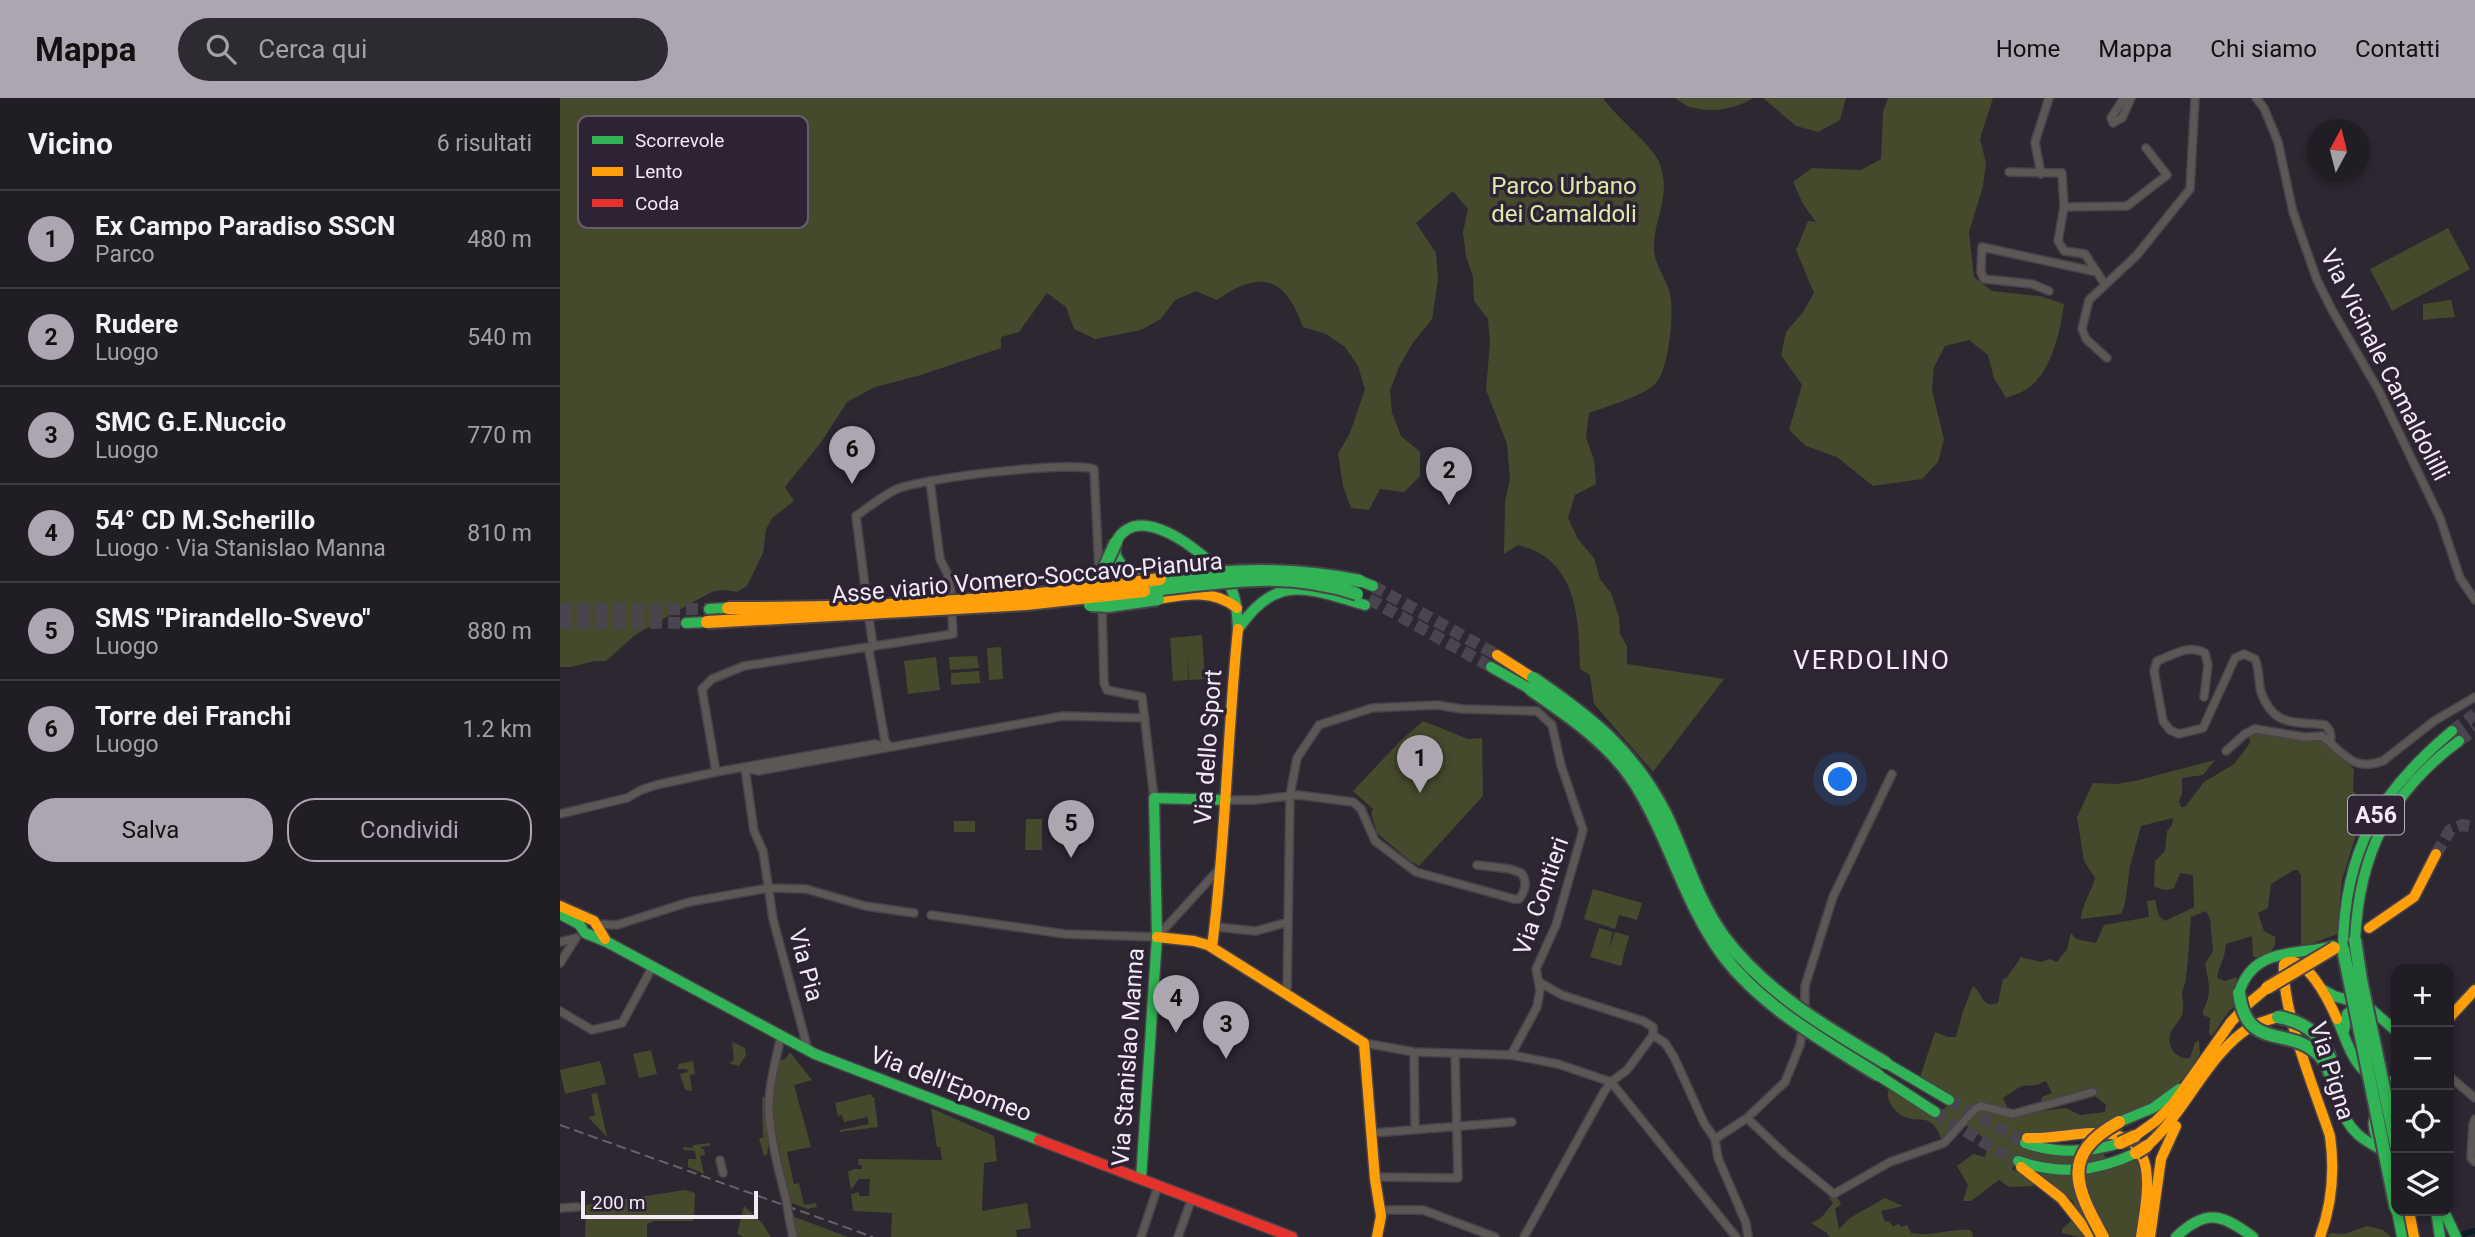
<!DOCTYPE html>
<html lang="it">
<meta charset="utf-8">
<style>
:root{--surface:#211d24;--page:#2d2a31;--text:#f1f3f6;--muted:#a2a2a6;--line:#3e3b41;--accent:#ada6b1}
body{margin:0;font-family:Roboto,sans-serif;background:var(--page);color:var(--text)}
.controls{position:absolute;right:21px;bottom:21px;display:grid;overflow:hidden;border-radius:14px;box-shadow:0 4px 10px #0003}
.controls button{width:63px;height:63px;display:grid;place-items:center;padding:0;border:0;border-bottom:2px solid var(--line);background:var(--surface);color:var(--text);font:35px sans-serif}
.compass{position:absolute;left:1747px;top:21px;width:63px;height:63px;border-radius:50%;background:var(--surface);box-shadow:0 4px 10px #0003;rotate:7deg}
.scale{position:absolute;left:21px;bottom:18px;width:177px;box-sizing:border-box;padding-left:7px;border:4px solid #f2ebf7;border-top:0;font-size:19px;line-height:24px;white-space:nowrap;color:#f2ebf7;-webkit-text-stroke:5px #2d2334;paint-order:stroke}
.you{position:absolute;left:1281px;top:682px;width:24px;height:24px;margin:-18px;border:5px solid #fff;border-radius:50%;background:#1a73e8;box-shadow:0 0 0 10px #1a73e833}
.badge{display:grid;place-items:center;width:46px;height:46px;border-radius:50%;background:var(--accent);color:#111;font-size:23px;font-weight:700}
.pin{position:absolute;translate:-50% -58px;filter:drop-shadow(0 2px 4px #0008)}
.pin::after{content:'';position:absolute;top:37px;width:24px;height:21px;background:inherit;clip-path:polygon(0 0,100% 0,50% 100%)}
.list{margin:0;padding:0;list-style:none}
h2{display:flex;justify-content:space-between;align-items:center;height:91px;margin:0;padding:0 28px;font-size:30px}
h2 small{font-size:23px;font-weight:400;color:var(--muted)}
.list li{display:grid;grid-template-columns:46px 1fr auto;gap:21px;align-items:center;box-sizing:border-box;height:98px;padding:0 28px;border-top:2px solid var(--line)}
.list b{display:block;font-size:26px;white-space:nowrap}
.list p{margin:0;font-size:23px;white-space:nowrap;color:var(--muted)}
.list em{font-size:23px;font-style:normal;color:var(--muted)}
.actions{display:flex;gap:14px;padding:21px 28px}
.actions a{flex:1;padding:16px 0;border:2px solid var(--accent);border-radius:28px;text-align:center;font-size:24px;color:var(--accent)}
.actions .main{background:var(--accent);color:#111}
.icon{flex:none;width:38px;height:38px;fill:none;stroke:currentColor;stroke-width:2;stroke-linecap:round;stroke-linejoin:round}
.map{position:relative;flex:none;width:1915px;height:1139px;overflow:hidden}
header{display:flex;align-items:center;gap:42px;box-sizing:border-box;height:98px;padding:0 35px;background:var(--accent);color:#111}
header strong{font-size:33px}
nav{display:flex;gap:38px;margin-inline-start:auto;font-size:24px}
.search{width:490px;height:63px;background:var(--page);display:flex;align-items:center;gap:18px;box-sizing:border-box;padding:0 24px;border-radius:38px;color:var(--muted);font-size:26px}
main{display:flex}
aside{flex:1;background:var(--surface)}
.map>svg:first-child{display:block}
</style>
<header>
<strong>Mappa</strong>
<div class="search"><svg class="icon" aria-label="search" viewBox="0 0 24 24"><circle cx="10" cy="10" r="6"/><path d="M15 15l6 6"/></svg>Cerca qui</div>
<nav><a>Home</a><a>Mappa</a><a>Chi siamo</a><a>Contatti</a></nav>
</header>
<main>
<aside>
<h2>Vicino<small>6 risultati</small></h2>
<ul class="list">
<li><span class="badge">1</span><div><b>Ex Campo Paradiso SSCN</b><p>Parco</p></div><em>480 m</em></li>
<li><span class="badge">2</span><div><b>Rudere</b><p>Luogo</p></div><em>540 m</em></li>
<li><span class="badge">3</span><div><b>SMC G.E.Nuccio</b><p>Luogo</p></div><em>770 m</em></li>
<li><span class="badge">4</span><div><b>54° CD M.Scherillo</b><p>Luogo · Via Stanislao Manna</p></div><em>810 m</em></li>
<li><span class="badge">5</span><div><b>SMS &quot;Pirandello-Svevo&quot;</b><p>Luogo</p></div><em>880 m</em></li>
<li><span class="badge">6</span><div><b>Torre dei Franchi</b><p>Luogo</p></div><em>1.2 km</em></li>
</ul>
<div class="actions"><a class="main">Salva</a><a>Condividi</a></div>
</aside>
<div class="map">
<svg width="1915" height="1139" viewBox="0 0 1915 1139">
<rect width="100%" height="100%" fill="#2c2730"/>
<!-- green -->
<path fill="#464a2d" d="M0 0H1043C1056 19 1091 46 1099 64 1113 97 1093 119 1094 152 1095 169 1110 185 1111 202 1113 221 1109 276 1093 288 1077 300 1048 308 1029 315L1026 339 1034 362 1036 386 1015 397 1008 420 1018 441 1034 460 1040 481 1051 495 1059 519 1060 536 1067 548V566L1164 581 1093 674 1034 606 1030 577 1020 571C1019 531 1019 477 979 455 973 451 965 449 958 447L944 456 945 404 950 381 947 346 926 292 930 245 928 221 914 203 913 179 906 158 903 134 908 111 893 93 856 125 876 155 878 182 872 221 852 246 839 269 830 292 832 315 841 338 860 354V378L844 394 820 391 809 412 791 410 783 388 778 356 790 335 805 291 798 268 785 249 766 236 743 229C725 178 700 172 657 202L636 193 615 202 601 221 581 232 535 241 514 231 506 209 487 195 459 234 441 239V250L361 277 315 289 287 304 262 343 225 389 234 403 212 420 206 431 203 455 187 488 177 494 165 492 154 493 133 504 75 537 46 563H34L11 569H0Z
M1114 0H1194C1177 10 1154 15 1134 10 1127 9 1120 3 1114 0Z
M1203 0H1286L1280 22 1258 34 1236 28Z
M1328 0H1433L1420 41 1426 65 1423 88 1409 134 1414 179 1432 193 1480 198 1504 206C1500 234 1492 274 1467 291 1461 295 1453 297 1446 300L1434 280 1428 257 1409 242 1385 248 1374 269 1372 292 1384 341 1378 364 1362 381 1313 388 1277 359 1246 348 1229 332 1242 287 1221 257 1226 234 1243 214 1254 195 1236 152 1248 123 1256 124 1243 106 1233 84 1252 70 1301 72 1321 61 1323 14Z
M1888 130 1910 171 1832 213 1810 171Z
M1891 202 1895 219 1863 222V206Z
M642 537 645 581 629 582 627 553 628 582 613 583 610 540Z
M441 549 443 581 429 582 427 550Z
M417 558 419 570 390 572 389 559Z
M376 559 380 592 348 596 344 563Z
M419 573 420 585 391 587V575Z
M863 623 908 641 922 640 923 698 859 768 849 762 817 735 811 715 813 711 793 693 840 643Z
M1696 633 1744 643 1758 641 1794 671 1793 692 1802 706 1798 718 1800 724 1782 782 1777 836 1741 850V778L1738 772H1734L1711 786 1708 810 1698 815 1704 833 1715 839C1717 853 1708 855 1697 860L1693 858 1692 838 1666 846C1665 861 1659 867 1657 880L1665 883 1677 879 1675 908 1669 913 1652 938 1649 936 1650 920 1643 917C1643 911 1646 907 1648 900 1651 888 1647 878 1645 866L1653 853 1650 821 1646 813 1631 819C1629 839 1629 858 1626 879 1626 884 1623 890 1622 895 1622 900 1624 906 1623 912 1622 926 1606 930 1610 946 1612 956 1621 961 1630 960L1635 945 1639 942 1640 956 1624 980 1608 995 1588 1006 1532 1031 1463 1048 1543 1055 1547 1062 1542 1065 1500 1069 1459 1059 1452 1071 1475 1085 1473 1088 1449 1089 1439 1082 1411 1103H1403L1408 1087 1397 1068 1413 1056 1425 1059 1429 1044 1406 1027 1414 1016 1421 1011 1443 1018 1506 1010 1520 1017 1545 1014 1546 1007 1528 992 1484 1005 1481 1003 1482 999 1492 995 1486 983 1476 987 1461 988 1443 1000 1449 1014C1440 1012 1426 1005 1417 1007 1407 1009 1393 1035 1382 1043 1379 1036 1377 1029 1370 1024 1363 1020 1355 1023 1348 1020 1336 1017 1324 1002 1329 991L1380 1014 1390 1006 1360 979 1375 934 1388 939H1396L1403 913 1413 888C1424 896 1421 911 1438 905L1443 881 1447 880C1450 873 1459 865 1460 859L1481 864 1489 861 1497 864 1507 851 1511 835 1516 841 1536 845 1544 827 1589 819 1587 803 1595 802 1599 818 1605 823 1634 809 1633 777 1620 775 1614 790C1607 793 1600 792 1594 788L1595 763 1605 753 1607 733 1612 727 1613 720 1581 728 1570 768 1565 806 1561 816 1521 821C1522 806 1531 795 1535 780L1524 763 1517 719 1533 685 1556 686 1575 683 1655 662 1643 677 1622 680V696L1619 703 1621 709H1625L1644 684 1674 666 1690 645 1689 635Z
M466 721H482V752H465Z
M394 723H415V734H394Z
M1033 791 1082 805 1077 822 1059 817 1055 831 1024 821Z
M1039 830 1053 834 1048 854 1055 834 1069 838 1061 868 1030 859Z
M172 944 185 950 186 957 179 968 169 965 174 962Z
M91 952 97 976 79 980 73 956Z
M230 954 252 982 234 987 251 1049 227 1054 234 1086 239 1085 244 1107 256 1105 257 1109 248 1111 229 1104 214 1022V998L220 962 225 961Z
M40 963 46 986 5 996 0 972Z
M133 963 135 976 130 977 132 993 125 992 120 976 128 974 127 971H117L119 966Z
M37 995 47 1039 28 1019 35 1017 31 996Z
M311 996 312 999H314L318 1029 280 1034V1032L309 1026 307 1019 284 1024 282 1017 278 1018 275 1005Z
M202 999 208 1000 210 1037 207 1057 204 1058 199 1040H203Z
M371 1010 434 1038 437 1063 424 1065 422 1113 467 1105 471 1130 456 1132 457 1139H331L332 1115 293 1113 291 1096 299 1094V1098H309L310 1081H299L291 1092 288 1074 294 1071H302V1067H299L298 1061 382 1062 380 1049H377Z
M150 1045V1048L141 1049V1051H144L145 1057 140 1058 144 1076 128 1069V1061H136L135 1053 124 1052 123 1049 133 1050V1047Z
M1580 1060 1584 1071 1577 1139H1519L1502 1135V1131L1511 1123 1514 1104 1480 1076Z
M125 1092 135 1095 134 1123H94L87 1126V1139H25L26 1107Z
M1276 1097 1281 1106 1275 1111 1279 1131 1290 1120 1325 1100 1343 1108 1321 1113 1325 1124 1328 1123 1333 1128 1339 1126 1341 1129 1347 1127 1351 1135C1371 1139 1391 1130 1411 1132L1413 1139H1269L1267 1135 1251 1125 1261 1120 1273 1105 1269 1100Z
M184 1108 202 1125 211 1139H184L177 1136Z
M232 1118 288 1139H236Z
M1807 1128 1823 1132 1831 1139H1767L1770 1135 1784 1136Z"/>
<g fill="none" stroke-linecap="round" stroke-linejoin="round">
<!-- canal -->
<path stroke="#081d24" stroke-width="6" d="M1896 1138 1915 1133"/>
<!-- highway-tunnel -->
<path stroke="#4a444e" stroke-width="12" stroke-dasharray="12 6" stroke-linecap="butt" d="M813 488 937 557
M809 501 931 569
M0 512 149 511
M0 524 126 525
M1892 633 1915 616
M1899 643 1915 631
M1876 756 1890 732 1902 727 1915 729
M1389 1002 1465 1045
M1375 1014 1438 1053 1458 1063"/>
<defs>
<path id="street" d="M1564 0 1551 20 1553 25 1562 20 1571 0
M1696 0 1704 10 1718 44 1733 114 1757 182 1772 212 1819 293 1880 420 1900 480 1915 502
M1449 74 1502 75 1504 109 1498 143 1504 153 1525 156 1536 173
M1481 76 1475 44 1489 0
M1504 109 1567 108 1607 77 1586 50
M1545 187 1529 202 1522 231 1526 241 1547 260
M1489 193 1472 186 1424 181 1421 174 1422 149 1537 174 1545 187 1577 157 1630 91 1635 0
M370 383 380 461 387 475 391 494
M306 497 296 418C309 409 322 398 337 391 364 380 508 363 534 371L539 472
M542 510 544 585 547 592 582 599 594 700
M309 521 313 547 309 554 311 563 325 643 330 649
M1644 599 1648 567 1645 555C1627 546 1614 557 1597 563L1594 573 1603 623 1610 632 1619 636 1643 630 1675 560 1684 556 1695 561C1700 572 1698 583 1701 594 1714 630 1735 623 1765 627 1771 632 1772 637 1770 644
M1666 653 1685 636 1695 631 1745 639 1762 638C1784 655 1792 674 1823 663L1874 623 1915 599
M185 670 198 673 503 618 585 620
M185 670 194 733 203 753 213 821 248 952
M156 674 142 591 152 581 184 568 393 536 392 517
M666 702H695L738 697 793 704 801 711 815 743 856 774 954 801H959C965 794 968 782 961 775L950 771 917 767
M0 716 67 700 81 692 96 687 156 674 315 646 325 649
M371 817 505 836 597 839 660 770
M36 826 57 827 129 804 209 790 246 791 305 808 354 815
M655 829 696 833 728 824
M0 844 16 840
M0 865 16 840
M979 884 1002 897 1083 923 1093 929V937
M727 897 730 697 737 660 759 627 812 610 877 607 902 611 977 613 992 627 1001 667 1023 732 996 827 976 871 980 892 977 909 951 957
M1245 908V888L1273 799 1332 676
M0 913 32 932 62 925 93 868
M1093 937 1105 945 1114 959 1144 1025 1155 1041 1158 1060 1186 1125 1188 1139
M221 938C216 962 208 989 209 1014 211 1044 219 1073 226 1101
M804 945 854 954 951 957 998 966 1051 984 1176 1139
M854 954 855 1032
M1889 978 1915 1000
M1187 1020 1225 1056 1274 1096 1330 1064 1384 1045 1415 1011 1421 1008 1453 1016 1533 994
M1915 1021 1913 1026 1911 1060 1915 1064
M813 1035 952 1024
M1155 1041 1187 1020 1225 984 1240 947 1242 933
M160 1062 163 1075
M814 1079 898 1080 895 957
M0 1110 17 1109
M820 1112H863L935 1139
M229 1119 233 1139
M581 1139 598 1088
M618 1139 632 1100
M964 1139 1044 994 1051 984 1067 972 1093 937"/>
<path id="fast" d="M590 480C574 478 564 473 556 458 554 446 557 437 568 431 596 414 657 464 670 488 677 501 677 517 678 531
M800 483 813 488
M149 511 168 510
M126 525 147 524
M679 530C717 474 749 491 805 507
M931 569 970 591
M0 816 19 826 25 835 47 844 255 956 479 1042
M1795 842C1799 756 1829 695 1899 643
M1783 851C1784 753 1818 695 1892 633
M1763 892 1774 898 1806 907 1836 933
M1679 895C1693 849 1734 858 1773 848
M1777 921C1792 954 1794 980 1836 985
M1784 933 1787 916 1799 906
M1326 965 1389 1002
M1318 977 1375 1014
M1778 1001C1787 1036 1806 1044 1836 1059
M1559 1024 1593 1010 1619 991
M1465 1045C1497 1056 1528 1055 1560 1045
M1825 1051C1808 1032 1809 1010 1836 1003
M1458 1063C1500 1077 1536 1074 1576 1055
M581 1081 597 839 594 700 666 702
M1837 1113 1842 1139
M1876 1113 1880 1139
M1884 1113 1896 1139
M1616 1139C1646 1110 1662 1116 1693 1139"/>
<path id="slow" d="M598 501C626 496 653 491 677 510
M937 557 973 580
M0 808 34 823 45 841
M1809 830 1854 799 1876 756
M597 839 634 843 648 847 804 945 815 1081 821 1118 817 1139
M652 849C666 743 667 637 678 531
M1889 920 1915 892
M1575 1038 1596 1023 1613 1006 1671 924 1688 906 1707 890
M1467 1040C1489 1041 1510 1036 1532 1035 1602 1032 1588 1091 1581 1139
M1587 1048C1628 1012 1647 955 1692 928 1700 924 1709 922 1718 919
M1461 1069 1501 1100 1532 1139
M1849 1113 1854 1139
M1590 1139 1601 1061 1616 1028
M1760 1139C1772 1106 1775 1073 1770 1038 1755 992 1721 912 1724 866 1745 853 1770 905 1777 921"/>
<path id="jam" d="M479 1042 732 1139"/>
</defs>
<!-- street casing -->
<use href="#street" stroke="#48434b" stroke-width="10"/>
<!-- fast casing -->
<use href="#fast" stroke="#48434b" stroke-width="13"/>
<!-- slow casing -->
<use href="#slow" stroke="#48434b" stroke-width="13"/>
<!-- jam casing -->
<use href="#jam" stroke="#48434b" stroke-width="13"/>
<!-- street -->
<use href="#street" stroke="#5c5755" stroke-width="7"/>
<!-- fast -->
<use href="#fast" stroke="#30b455" stroke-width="10"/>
<!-- slow -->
<use href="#slow" stroke="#ff9f0a" stroke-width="10"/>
<!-- jam -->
<use href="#jam" stroke="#e5322d" stroke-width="10"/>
<!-- rail -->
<path stroke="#666265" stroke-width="2" stroke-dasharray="10 5" stroke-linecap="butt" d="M0 1027 313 1139"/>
<defs>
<path id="street-bridge" d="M226 1101 229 1119"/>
<path id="fast-bridge" d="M600 481C672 471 729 469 800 483
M521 487 541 477 556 444
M584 493C661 485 722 471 797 496
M530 507 548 508 598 501
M973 580C1030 619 1072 651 1105 715 1125 756 1136 801 1164 839 1206 895 1267 930 1326 965
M970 591C1007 617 1047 643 1073 682 1109 737 1124 804 1163 857 1202 909 1264 943 1318 977
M1795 842 1801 882 1836 1047
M1783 851 1836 1111
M1679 895C1687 954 1726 927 1758 956 1770 967 1773 986 1778 1001
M1718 919C1748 924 1766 940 1773 970"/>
<path id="slow-bridge" d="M168 510C312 511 458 502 600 481
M147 524 466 506 584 493
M1707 890 1774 850
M1560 1045 1575 1038
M1576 1055 1587 1048
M1543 1139C1516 1090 1499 1057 1559 1024"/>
</defs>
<!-- street-bridge casing -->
<use href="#street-bridge" stroke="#48434b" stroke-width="10" stroke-linecap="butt"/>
<!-- fast-bridge casing -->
<use href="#fast-bridge" stroke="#48434b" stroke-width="16" stroke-linecap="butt"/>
<!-- slow-bridge casing -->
<use href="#slow-bridge" stroke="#48434b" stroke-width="16" stroke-linecap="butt"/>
<!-- street-bridge -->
<use href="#street-bridge" stroke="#5c5755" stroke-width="7"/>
<!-- fast-bridge -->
<use href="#fast-bridge" stroke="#30b455" stroke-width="12"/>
<!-- slow-bridge -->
<use href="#slow-bridge" stroke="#ff9f0a" stroke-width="12"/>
</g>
<g text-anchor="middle" stroke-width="7" stroke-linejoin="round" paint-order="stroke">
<!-- shield labels -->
<rect fill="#2d2334" stroke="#b7afbc" stroke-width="2" x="1788" y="697.5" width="56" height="39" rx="5"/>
<g font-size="23" font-weight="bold" fill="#f2ebf7">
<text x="1816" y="725">A56</text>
</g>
<!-- park labels -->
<g font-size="24" fill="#dfeaa9" stroke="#2d2334">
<text x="1004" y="96">Parco Urbano<tspan x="1004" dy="28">dei Camaldoli</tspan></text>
</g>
<!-- street labels -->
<g font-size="24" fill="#f2ebf7" stroke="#2d2334">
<text transform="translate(1825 267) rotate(63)" y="8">Via Vicinale Camaldolilli</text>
<text transform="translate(467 480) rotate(-5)" y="8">Asse viario Vomero-Soccavo-Pianura</text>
<text transform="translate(648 649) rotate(-86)" y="8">Via dello Sport</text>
<text transform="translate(981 798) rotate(-71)" y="8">Via Contieri</text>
<text transform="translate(246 867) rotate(75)" y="8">Via Pia</text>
<text transform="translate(568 959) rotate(-86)" y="8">Via Stanislao Manna</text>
<text transform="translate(1772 973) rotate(73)" y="8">Via Pigna</text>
<text transform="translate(391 986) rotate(21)" y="8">Via dell'Epomeo</text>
</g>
<!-- neighbourhood labels -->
<g font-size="26" letter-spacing="2" fill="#f2ebf7" stroke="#2d2334">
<text x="1312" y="571">VERDOLINO</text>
</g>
</g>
<!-- legend -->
<rect x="18" y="18" width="230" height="112" rx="10" fill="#2d2334" stroke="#685f6e" stroke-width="2"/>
<rect x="32" y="38" width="31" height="8" fill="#30b455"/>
<rect x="32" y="69" width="31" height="9" fill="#ff9f0a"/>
<rect x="32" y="101" width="31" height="8" fill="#e5322d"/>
<g font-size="19" fill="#f2ebf7">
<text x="75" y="49">Scorrevole</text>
<text x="75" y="80">Lento</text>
<text x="75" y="112">Coda</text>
</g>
</svg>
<div class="controls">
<button>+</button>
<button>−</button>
<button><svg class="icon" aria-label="locate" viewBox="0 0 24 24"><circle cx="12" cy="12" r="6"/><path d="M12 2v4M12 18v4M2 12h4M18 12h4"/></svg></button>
<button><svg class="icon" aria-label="layers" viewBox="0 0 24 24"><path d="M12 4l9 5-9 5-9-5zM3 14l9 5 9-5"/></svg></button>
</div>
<svg class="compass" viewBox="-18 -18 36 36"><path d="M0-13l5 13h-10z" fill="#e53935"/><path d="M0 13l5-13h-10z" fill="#a2a2a6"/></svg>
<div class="scale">200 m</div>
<div class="you"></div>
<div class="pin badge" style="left:860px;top:695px">1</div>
<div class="pin badge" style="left:889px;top:407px">2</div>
<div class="pin badge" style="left:666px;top:961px">3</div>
<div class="pin badge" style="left:616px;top:935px">4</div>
<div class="pin badge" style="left:511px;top:760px">5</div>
<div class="pin badge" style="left:292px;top:386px">6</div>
</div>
</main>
